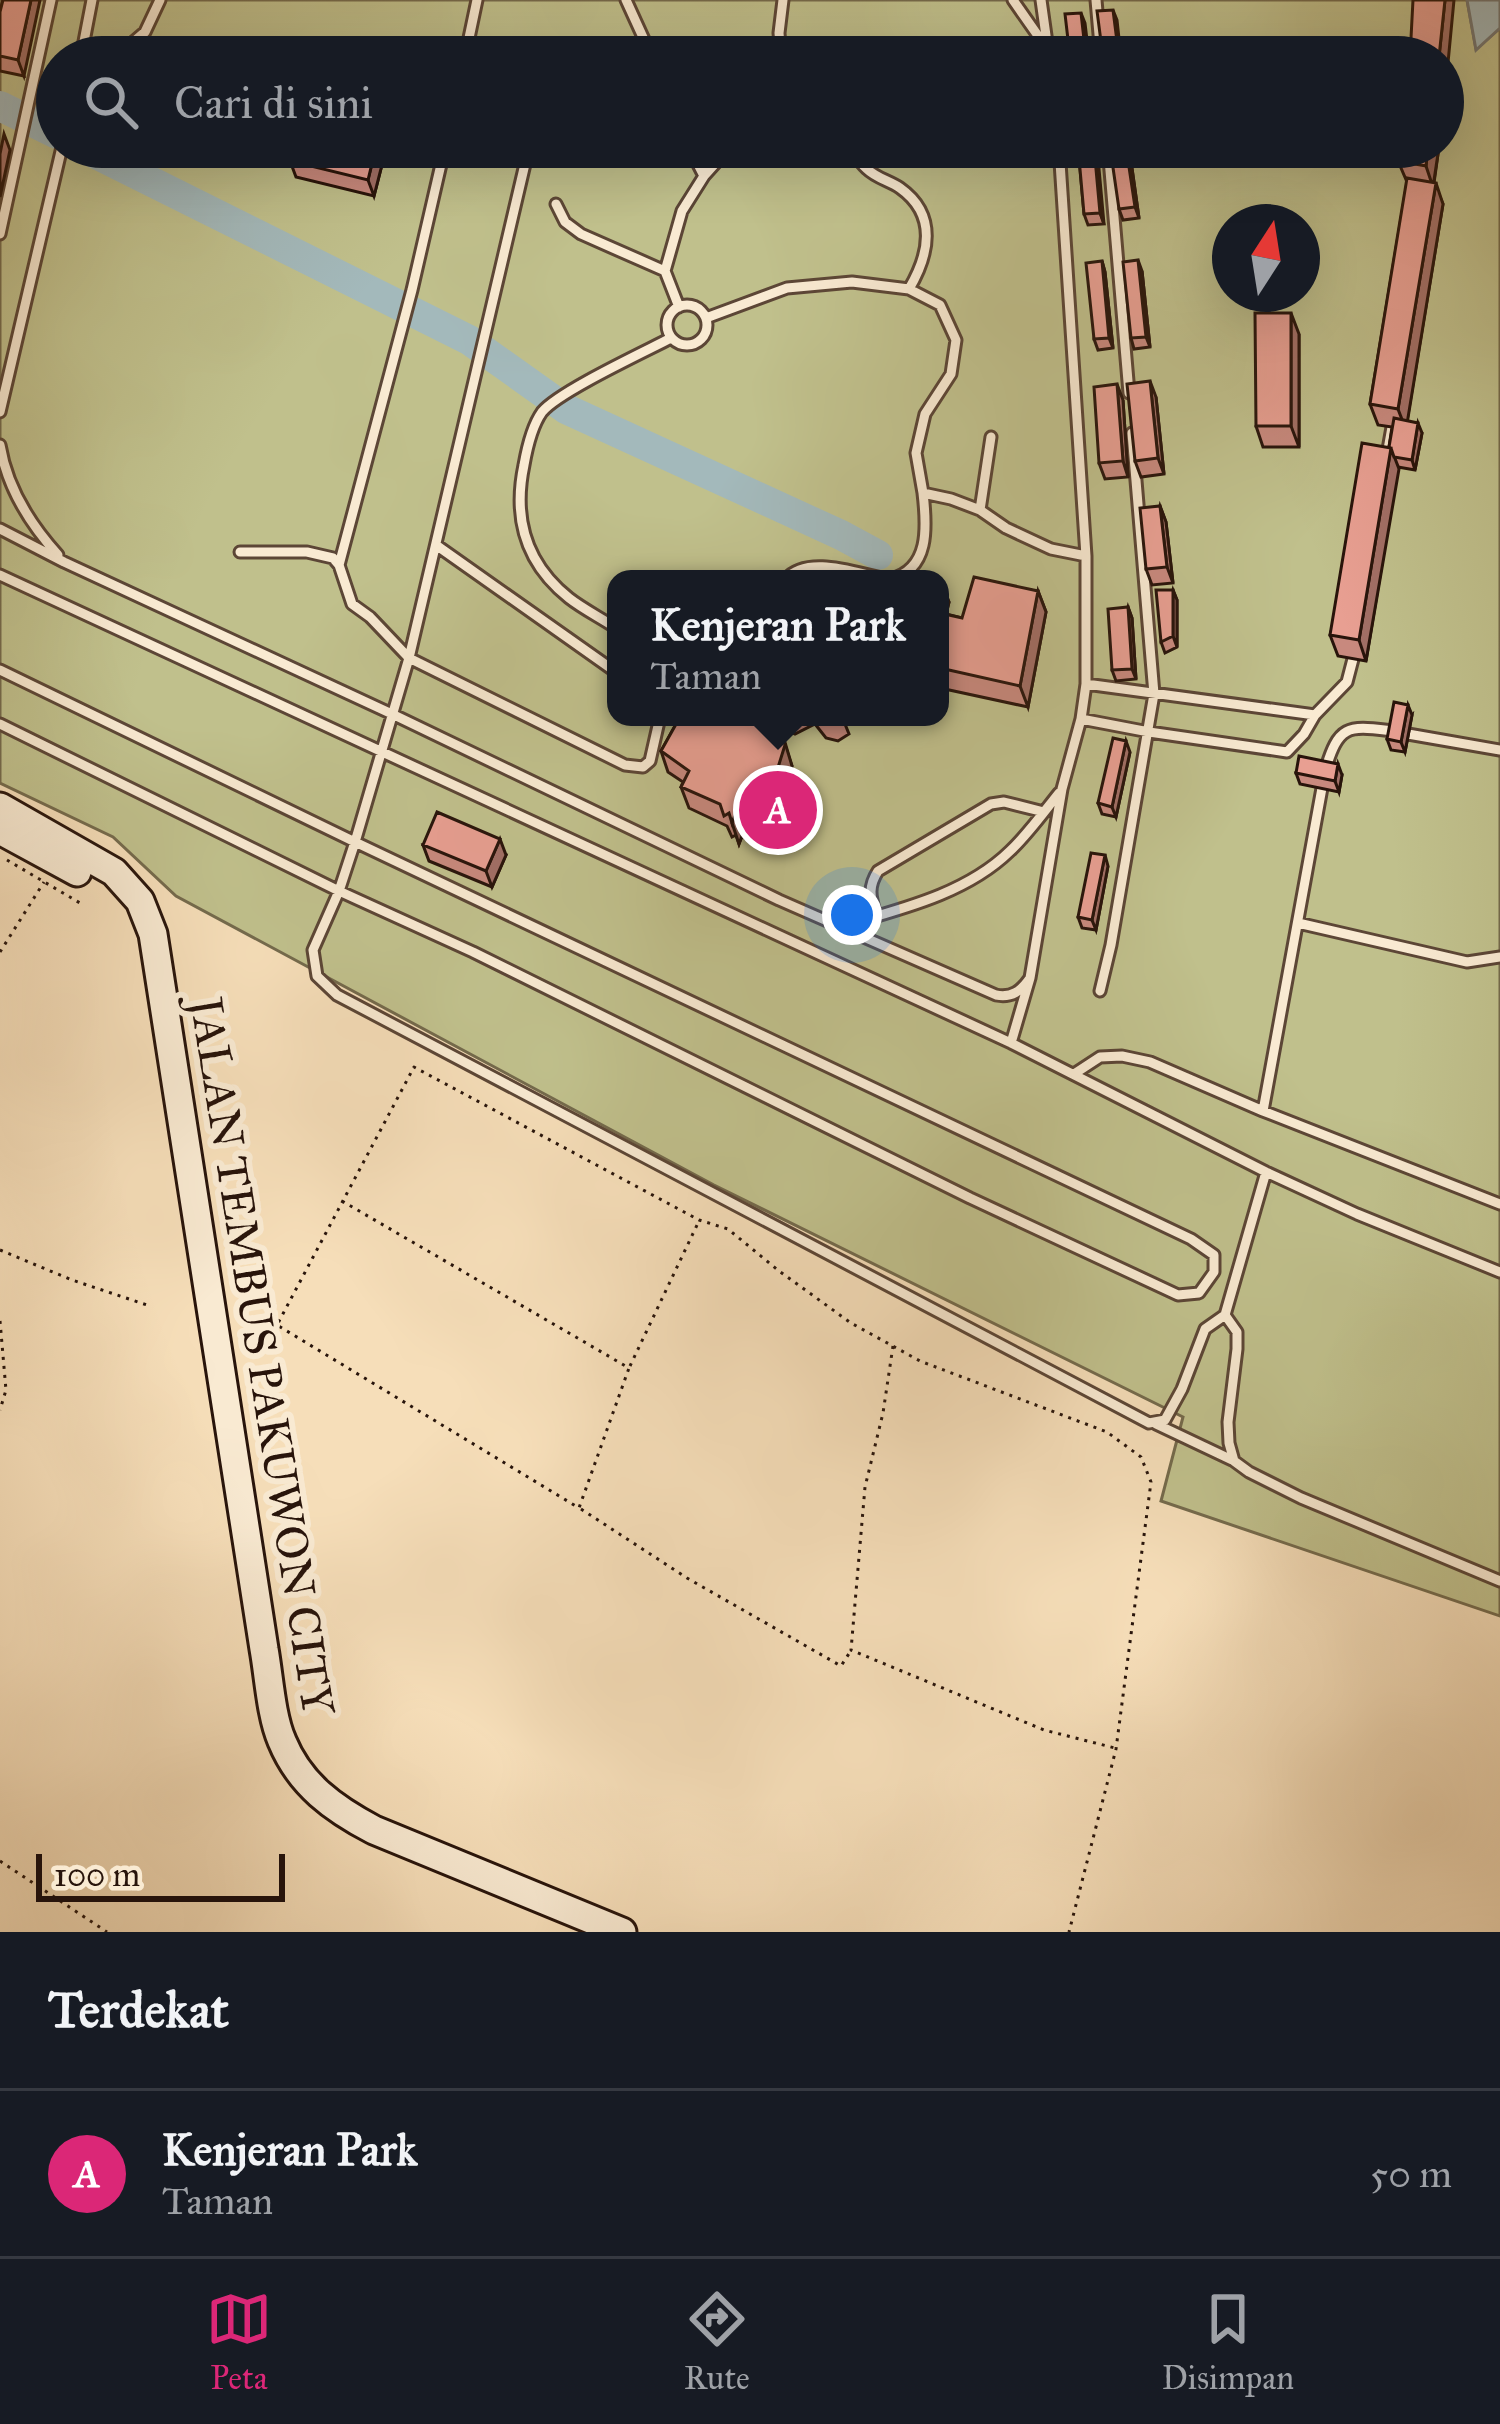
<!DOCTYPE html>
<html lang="id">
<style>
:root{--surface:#171b24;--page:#20242c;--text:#f1f3f6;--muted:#9ea1a6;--line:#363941;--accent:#db2777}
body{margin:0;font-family:"IM FELL Great Primer",serif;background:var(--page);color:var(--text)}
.compass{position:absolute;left:1212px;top:204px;width:108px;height:108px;border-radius:50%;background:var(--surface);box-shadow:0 12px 48px #0002;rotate:12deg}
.scale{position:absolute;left:36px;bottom:30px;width:249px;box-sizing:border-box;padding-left:12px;border:6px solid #28140b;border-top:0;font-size:33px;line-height:42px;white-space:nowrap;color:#28140b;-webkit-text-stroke:9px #f9ead2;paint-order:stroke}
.you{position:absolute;left:852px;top:915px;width:42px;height:42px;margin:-30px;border:9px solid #fff;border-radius:50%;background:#1a73e8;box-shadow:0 0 0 18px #1a73e833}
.badge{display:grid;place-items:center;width:78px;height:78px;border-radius:50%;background:var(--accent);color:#fff;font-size:39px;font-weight:700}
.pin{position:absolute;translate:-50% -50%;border:6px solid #fff;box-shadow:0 3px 12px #0006}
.popup{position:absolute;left:607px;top:570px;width:342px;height:156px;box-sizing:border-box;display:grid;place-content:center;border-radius:24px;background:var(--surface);filter:drop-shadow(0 3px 9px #0005);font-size:39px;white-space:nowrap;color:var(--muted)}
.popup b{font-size:45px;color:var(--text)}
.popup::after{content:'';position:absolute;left:50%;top:100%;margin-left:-24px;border:24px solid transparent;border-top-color:var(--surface)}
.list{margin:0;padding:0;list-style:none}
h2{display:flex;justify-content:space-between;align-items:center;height:156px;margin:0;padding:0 48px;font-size:51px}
h2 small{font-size:39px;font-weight:400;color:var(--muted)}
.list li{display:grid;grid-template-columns:78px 1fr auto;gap:36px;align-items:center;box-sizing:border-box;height:168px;padding:0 48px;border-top:3px solid var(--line)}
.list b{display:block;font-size:45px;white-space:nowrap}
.list p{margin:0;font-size:39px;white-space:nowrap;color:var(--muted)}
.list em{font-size:39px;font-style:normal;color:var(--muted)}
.icon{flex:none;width:66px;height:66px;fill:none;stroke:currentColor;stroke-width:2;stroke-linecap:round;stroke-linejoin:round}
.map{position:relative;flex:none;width:1500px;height:1932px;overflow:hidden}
.search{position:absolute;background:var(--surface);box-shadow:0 12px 48px #0002;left:36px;right:36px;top:36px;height:132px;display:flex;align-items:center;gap:30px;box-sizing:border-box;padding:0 42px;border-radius:66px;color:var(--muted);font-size:45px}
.sheet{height:324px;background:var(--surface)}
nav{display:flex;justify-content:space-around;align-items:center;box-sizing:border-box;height:168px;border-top:3px solid var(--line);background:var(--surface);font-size:33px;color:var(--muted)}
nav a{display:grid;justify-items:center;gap:6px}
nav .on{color:var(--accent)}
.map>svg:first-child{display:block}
</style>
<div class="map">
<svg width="1500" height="1932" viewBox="0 0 1500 1932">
<rect width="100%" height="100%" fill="#f6deb9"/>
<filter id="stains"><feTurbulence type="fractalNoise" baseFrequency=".00167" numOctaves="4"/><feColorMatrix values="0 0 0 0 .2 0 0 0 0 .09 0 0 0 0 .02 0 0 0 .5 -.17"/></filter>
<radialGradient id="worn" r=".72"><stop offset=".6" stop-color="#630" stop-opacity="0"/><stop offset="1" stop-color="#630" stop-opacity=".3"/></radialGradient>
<!-- green -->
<path fill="#c0c08c" stroke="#746a4c" stroke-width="3" fill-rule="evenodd" d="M0 0H1467L1476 49 1500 28V1616L1161 1501 1183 1417 714 1185 176 896 113 837 0 783ZM57 57H1443V147H57ZM1230 222H1302V294H1230ZM616 579H940V717H616Z"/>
<!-- water -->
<path fill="#a3b9bb" stroke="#727775" stroke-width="3" d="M1467 0H1500V28L1476 50Z"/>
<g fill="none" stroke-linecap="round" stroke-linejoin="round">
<!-- river -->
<path stroke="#a3b9bb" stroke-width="30" d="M0 106 57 134
M82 147 469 340 566 409 841 535 878 555"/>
<defs>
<path id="lane" d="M626 0 652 57
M1013 0 1048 50
M1041 0 1049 57
M1096 0 1101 57
M81 57 92 0
M116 57 145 32 160 0
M465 57 477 0
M549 57 551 51
M781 57 779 33 783 0
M529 147 409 658 355 842 339 891 313 950 317 976 337 995 1149 1423 1165 1420 1182 1389 1205 1329 1225 1315 1266 1172
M849 147C854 154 860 163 867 169 876 178 890 181 900 188 938 215 929 255 909 289L940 305 956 340 951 374 925 414 916 453 923 493 951 499 980 510 1006 528 1051 549 1086 556
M1108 147 1129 393
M704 176 722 156 737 147
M556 204 565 222 581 234 665 271
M0 234 51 0
M667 325a20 20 0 1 1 40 0a20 20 0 1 1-40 0Z
M679 307 665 271 682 211 704 176 689 147
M706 318 787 288 852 282 909 289
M0 412 62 147
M0 445C7 488 30 524 58 555
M1387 455 1392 427
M980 510 991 437
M0 529 64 562 392 714 779 900 996 995C1012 998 1021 991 1030 978
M436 545 616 672
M240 552H307L333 558 339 565 352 604 370 617 409 658 625 765 643 767 650 761 660 717
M339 565 412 290 445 147
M0 575 1011 1043 1266 1172 1357 1214 1500 1272
M786 579C808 554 858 574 887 579
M890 579C930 570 927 527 923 493
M616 628C601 618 583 609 569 598 525 563 513 517 524 465 527 448 532 426 542 412 558 392 644 352 671 338
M0 670 355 842 1191 1239 1214 1255V1272L1199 1293 1178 1295 970 1198 473 952 339 891 0 724
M1086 684 1315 715
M1081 719 1149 732 1287 752 1304 734 1315 715 1347 682 1353 659
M1408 734 1500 750
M1325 771C1339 723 1348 726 1394 731
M876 916C871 898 867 888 878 871L991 804 1004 802 1044 812
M1298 923 1467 962 1500 957
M839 927C897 910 965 895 1010 851 1028 834 1043 813 1059 793
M1100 991 1111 945 1154 694 1132 433
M1011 1043 1030 978 1062 789 1081 719 1086 684V556L1059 147
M1074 1074 1100 1057 1122 1056 1150 1062 1263 1111 1500 1204
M1263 1111 1322 788
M1225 1315 1237 1332V1349L1228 1422 1229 1443 1234 1461 1249 1472 1301 1498 1500 1581
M1156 1424 1232 1460"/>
<path id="secondary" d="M0 807 114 872 140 901 153 934 264 1649C269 1677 271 1716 282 1741 300 1785 334 1809 374 1830L622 1932
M0 830 77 872"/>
</defs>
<!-- lane casing -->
<use href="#lane" stroke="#5c4636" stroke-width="15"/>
<!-- secondary casing -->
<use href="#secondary" stroke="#28140b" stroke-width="33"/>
<!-- path -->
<path stroke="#28140b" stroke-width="3" stroke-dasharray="3 6" stroke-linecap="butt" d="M7 860 80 903
M0 952 44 882
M342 1201 629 1368 579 1508 277 1325 414 1067 699 1220 728 1229 779 1271 851 1323 920 1361 1107 1432 1141 1457 1151 1482 1116 1749 1069 1932
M0 1250 72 1280 150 1306
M0 1321 6 1390 0 1410
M893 1346 883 1413 865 1487 851 1650 1044 1730 1115 1748
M630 1366 698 1223
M581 1509 687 1578 841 1666 850 1652
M0 1861 107 1932"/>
<!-- lane -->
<use href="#lane" stroke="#f9ead2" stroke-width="9"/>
<!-- secondary -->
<use href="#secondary" stroke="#f9ead2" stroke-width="27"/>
</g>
<!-- wall -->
<path fill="#c8897e" stroke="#28140b" stroke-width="3" d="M3 0 24 76 0 71V12Z
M294 147H382L385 153 374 196 296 177 290 161Z
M1078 147 1104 224 1088 225 1084 214Z
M1129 147 1139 218 1123 220 1119 209Z
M1399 147H1439L1434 183 1443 204 1407 421 1422 433 1415 470 1398 467 1366 661 1338 656 1330 635 1389 447 1392 427 1378 425 1370 404 1407 182 1398 161Z
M1102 261 1105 272 1113 348 1098 350 1094 339Z
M1142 271 1150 347 1134 349 1131 338Z
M1299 334V447H1263L1256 426Z
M1156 397 1164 474 1141 477 1135 461Z
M1123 400 1128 477 1105 479 1099 463Z
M1160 506 1166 522 1173 583 1152 585 1146 569Z
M940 580 949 602 946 614 962 618 1038 591 1046 612 1028 707 940 688Z
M1173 590 1177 600V647L1165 653 1161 642Z
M1128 607 1132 618 1136 679 1116 681 1112 670Z
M1412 715 1405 752 1391 750 1387 739Z
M680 717H776L792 766 779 811 770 818 760 817 752 834 745 838 742 836 739 844 736 835 732 837 727 826 689 808 681 787 683 782 668 772 661 751Z
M778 717H879L866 723 851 718 845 724 849 734 838 741 826 738 815 724 795 734 781 727Z
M1130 752 1116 817 1102 814 1098 803Z
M1296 773 1342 775 1339 792 1300 784Z
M423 845 506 855 492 887 429 861Z
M1108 866 1096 930 1082 928 1078 917Z"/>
<!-- shaded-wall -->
<path fill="#a26f66" stroke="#28140b" stroke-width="3" d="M31 0H40L24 76 18 60Z
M1445 0H1454L1443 115V57H1439Z
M1113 10 1117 20 1121 57H1119Z
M1081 13 1085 23 1089 57H1086Z
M4 134 10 150 0 197V154Z
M376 147H382L385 153 374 196 368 180Z
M1094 147H1097L1104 224 1100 213Z
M1126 147H1129L1139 218 1135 207Z
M1428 147H1439L1433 187 1426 166Z
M1436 183 1443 204 1406 430 1398 409Z
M1138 260 1142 271 1150 347 1146 337Z
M1102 261 1105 272 1113 348 1109 338Z
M1291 313 1299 334V447L1291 426Z
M1150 381 1156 397 1164 474 1158 458Z
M1117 384 1123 400 1128 477 1123 461Z
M1418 423 1422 433 1415 470 1412 460Z
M1391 448 1399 469 1366 661 1359 640Z
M1160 506 1166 522 1173 583 1167 567Z
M941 581 949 602 942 633 940 627Z
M1173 590 1177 600V647L1173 636Z
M1038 591 1046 612 1028 707 1020 686Z
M1128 607 1132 618 1136 679 1132 669Z
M1408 705 1412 715 1405 752 1401 742Z
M781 729 792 766 779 811 770 818 762 796Z
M1126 741 1130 752 1116 817 1112 807Z
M1338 764 1342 775 1339 792 1335 781Z
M753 796 760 817 752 834 745 838 738 817Z
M735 815 742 836 739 844 732 823Z
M500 839 506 855 492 887 486 871Z
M1105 855 1108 866 1096 930 1092 920Z"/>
<!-- building -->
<path fill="#e89f92" stroke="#28140b" stroke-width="3" d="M3 0H31L18 60 0 56V12Z
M1413 0H1445L1439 57H1410Z
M1113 10 1119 57H1103L1097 11Z
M1081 13 1086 57H1070L1065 14Z
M294 147H376L368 180 290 161Z
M1078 147H1094L1100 213 1084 214Z
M1110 147H1126L1135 207 1119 209Z
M1399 147H1428L1426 166 1398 161Z
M1407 178 1436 183 1398 409 1370 404Z
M1138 260 1146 337 1131 338 1123 262Z
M1102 261 1109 338 1094 339 1086 263Z
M1255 313H1291V426H1256Z
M1150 381 1158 458 1135 461 1127 384Z
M1117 384 1123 461 1099 463 1094 387Z
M1394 418 1418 423 1412 460 1394 457 1391 448 1389 447Z
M1362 443 1391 448 1359 640 1330 635Z
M1160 506 1167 567 1146 569 1140 508Z
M908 574 933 579H907Z
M974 577 1038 591 1020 686 940 668V613L962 618Z
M1156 590H1173V636L1161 642Z
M1128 607 1132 669 1112 670 1108 609Z
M1394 702 1408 705 1401 742 1387 739Z
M680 717H773L774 725 781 729 785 745 771 790 762 796H753L744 813 738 817 735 815 732 823 729 813 724 816 720 804 681 787 689 771 661 751Z
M1113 738 1126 741 1112 807 1098 803Z
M1299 756 1338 764 1335 781 1296 773Z
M437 812 500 839 486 871 423 845Z
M1091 853 1105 855 1092 920 1078 917Z"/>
<g text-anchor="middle" stroke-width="12" stroke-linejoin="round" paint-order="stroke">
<!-- street labels -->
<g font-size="45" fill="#28140b" stroke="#f9ead2">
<text transform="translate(263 1356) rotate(81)" y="16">JALAN TEMBUS PAKUWON CITY</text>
</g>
</g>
<rect width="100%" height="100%" filter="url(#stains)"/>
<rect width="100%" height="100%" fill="url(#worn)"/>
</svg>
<svg class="compass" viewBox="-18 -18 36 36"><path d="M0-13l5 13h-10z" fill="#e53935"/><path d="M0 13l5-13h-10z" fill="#9ea1a6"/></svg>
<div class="scale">100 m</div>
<div class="you"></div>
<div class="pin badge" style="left:778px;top:810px">A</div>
<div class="popup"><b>Kenjeran Park</b>Taman</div>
<div class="search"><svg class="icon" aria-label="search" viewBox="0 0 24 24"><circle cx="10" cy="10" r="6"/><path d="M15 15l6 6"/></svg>Cari di sini</div>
</div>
<section class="sheet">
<h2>Terdekat<small></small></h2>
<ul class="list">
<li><span class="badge">A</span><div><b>Kenjeran Park</b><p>Taman</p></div><em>50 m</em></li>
</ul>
</section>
<nav>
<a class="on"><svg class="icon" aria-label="map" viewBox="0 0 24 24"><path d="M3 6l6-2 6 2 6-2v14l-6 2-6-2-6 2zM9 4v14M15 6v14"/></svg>Peta</a>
<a><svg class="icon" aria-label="directions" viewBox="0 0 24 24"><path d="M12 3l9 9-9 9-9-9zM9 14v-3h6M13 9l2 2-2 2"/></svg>Rute</a>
<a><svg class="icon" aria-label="saved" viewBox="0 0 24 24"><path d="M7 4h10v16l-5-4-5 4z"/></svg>Disimpan</a>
</nav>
